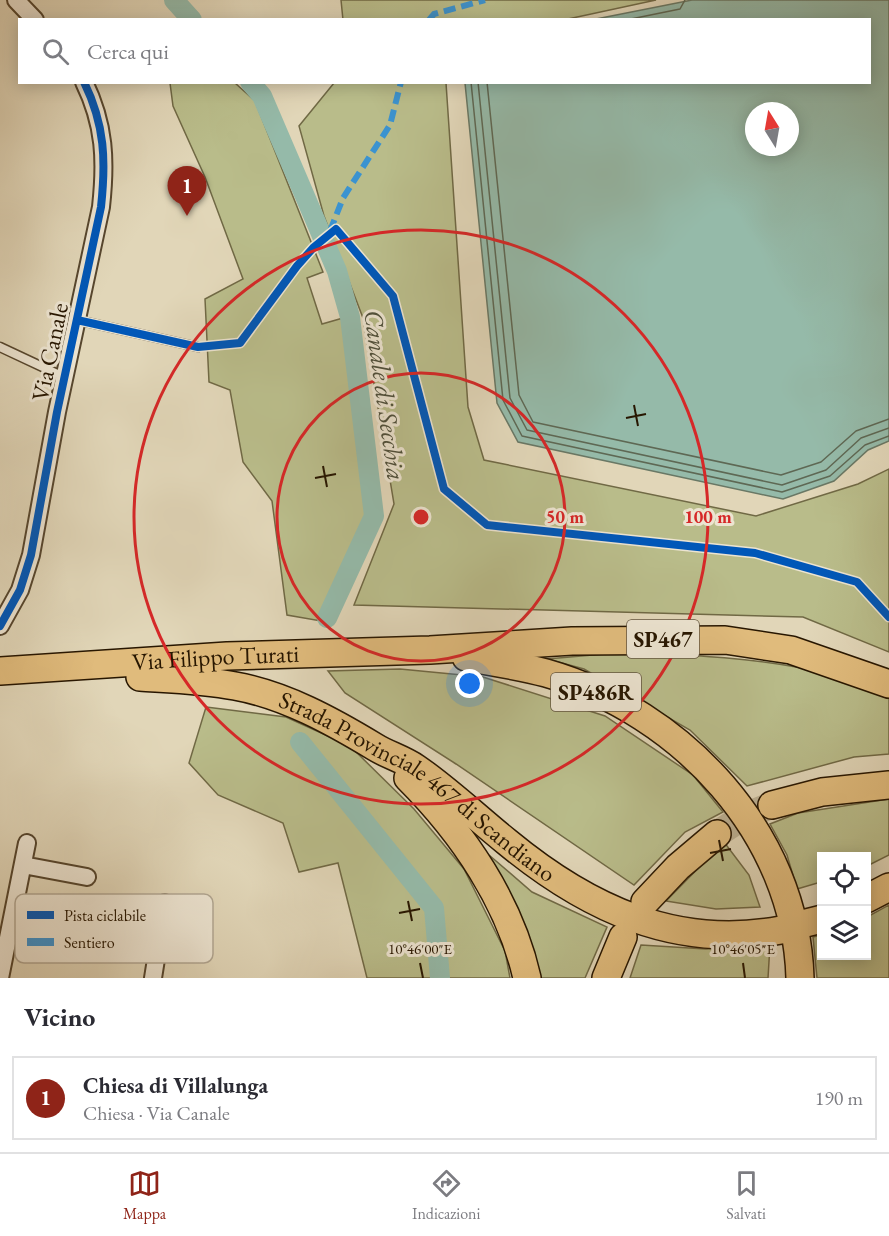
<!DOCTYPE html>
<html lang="it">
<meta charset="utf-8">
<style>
:root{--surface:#fff;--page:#f7f7f7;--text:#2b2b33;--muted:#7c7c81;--line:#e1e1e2;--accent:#8f2418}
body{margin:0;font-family:"EB Garamond",serif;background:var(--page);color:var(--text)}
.controls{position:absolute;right:18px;bottom:18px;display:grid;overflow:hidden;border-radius:0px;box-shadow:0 3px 15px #0003}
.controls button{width:54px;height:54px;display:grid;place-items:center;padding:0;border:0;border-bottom:2px solid var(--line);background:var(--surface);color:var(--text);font:30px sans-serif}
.compass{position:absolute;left:745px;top:102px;width:54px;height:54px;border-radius:50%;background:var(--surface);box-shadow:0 3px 15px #0003;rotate:349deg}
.you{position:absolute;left:470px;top:684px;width:21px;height:21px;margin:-15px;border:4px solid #fff;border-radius:50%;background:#1a73e8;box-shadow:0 0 0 9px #1a73e833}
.badge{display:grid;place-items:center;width:39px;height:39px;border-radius:50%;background:var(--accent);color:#fff;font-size:20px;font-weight:700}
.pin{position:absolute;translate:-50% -50px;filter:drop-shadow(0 2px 3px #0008)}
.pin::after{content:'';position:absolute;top:32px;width:21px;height:18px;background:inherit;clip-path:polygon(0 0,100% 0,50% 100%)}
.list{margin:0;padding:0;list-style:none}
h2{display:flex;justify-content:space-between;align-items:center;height:78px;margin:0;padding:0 24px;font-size:26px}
h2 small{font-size:20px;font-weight:400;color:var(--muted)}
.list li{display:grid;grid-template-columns:39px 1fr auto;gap:18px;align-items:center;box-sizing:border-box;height:84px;margin:0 12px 12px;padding:0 12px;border:2px solid var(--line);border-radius:0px}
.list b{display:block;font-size:22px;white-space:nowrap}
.list p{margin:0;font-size:20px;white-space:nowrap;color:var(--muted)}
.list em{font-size:20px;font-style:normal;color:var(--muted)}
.icon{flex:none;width:33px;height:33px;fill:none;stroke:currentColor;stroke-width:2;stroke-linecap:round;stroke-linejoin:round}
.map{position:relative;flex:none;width:889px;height:978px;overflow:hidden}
.search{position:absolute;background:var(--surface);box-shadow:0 3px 15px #0003;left:18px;right:18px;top:18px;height:66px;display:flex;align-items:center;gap:15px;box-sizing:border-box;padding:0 21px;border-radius:0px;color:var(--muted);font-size:22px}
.sheet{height:174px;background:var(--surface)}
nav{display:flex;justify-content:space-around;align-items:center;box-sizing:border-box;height:84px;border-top:2px solid var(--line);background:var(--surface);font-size:16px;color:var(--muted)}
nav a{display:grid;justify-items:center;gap:3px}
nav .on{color:var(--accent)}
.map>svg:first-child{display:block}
</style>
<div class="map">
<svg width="889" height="978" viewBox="0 0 889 978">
<rect width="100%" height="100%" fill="#e1d6b8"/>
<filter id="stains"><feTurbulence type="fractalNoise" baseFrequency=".00333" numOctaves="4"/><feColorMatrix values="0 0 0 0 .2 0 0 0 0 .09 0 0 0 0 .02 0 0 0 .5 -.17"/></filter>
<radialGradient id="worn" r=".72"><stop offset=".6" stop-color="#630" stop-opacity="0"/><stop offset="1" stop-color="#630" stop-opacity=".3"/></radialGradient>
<!-- green -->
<path fill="#b9bc8a" stroke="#706945" stroke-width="1.5" d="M341 0H656L568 19 343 20Z
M170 83H235L255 101 323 272 307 278 322 324 343 318 367 516 321 621 287 615 272 501 243 462 230 390 209 382 205 299 243 279 205 177 173 106Z
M334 83H446L468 407 484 460 756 516 858 484 889 469V652L803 617 354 605 394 504 363 318 324 216 299 126Z
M627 652C685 655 745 657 802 668 831 673 862 687 889 699V754L854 757 747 786 690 730 584 669 547 659Z
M400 669 483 677 605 716 693 775 723 812 685 832 634 885 456 764 345 693 328 671Z
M206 707 286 717 350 746 414 809 464 869 505 951 510 978H367L338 863 299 872 283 823 218 795 189 763Z
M889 799V855L867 866 866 856H822L821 882 797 889 787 855 770 824 798 813Z
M724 842 749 875 760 907 716 909 666 901Z
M489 855 532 892 607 927 585 978H540L508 894Z
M889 905V978H817L813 937 821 935 822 956H866L867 917Z
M641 945 706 949 770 945 768 978H630Z"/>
<!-- water -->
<path fill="#95baa9" stroke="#697865" stroke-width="1.5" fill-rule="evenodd" d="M692 0H889V441L868 450 834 481 783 499 518 442 497 403 465 83 870 82V20L596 19ZM754 111H790V147H754Z"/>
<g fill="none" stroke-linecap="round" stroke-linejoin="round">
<!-- shore -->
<path stroke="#5e6854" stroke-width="1.5" d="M626 20 680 9 685 0
M471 82 503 400 522 436 782 492 830 476 865 445 889 436
M478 82 510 398 527 430 782 485 826 470 861 438 889 428
M487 82 519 395 533 422 781 475 821 462 856 431 889 419"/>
<!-- canal -->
<path stroke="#95baa9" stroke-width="20" d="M174 0 192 20
M250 82 262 96 337 271 350 317 374 516 327 618
M300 742 434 908 440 978"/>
<!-- primary-tunnel -->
<path stroke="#bcb093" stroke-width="27" stroke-dasharray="27 14" stroke-linecap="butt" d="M717 834 743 817 772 805"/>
<defs>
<path id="lane" d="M77 320 198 347
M0 347 64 377"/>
<path id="street" d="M16 0 35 20
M0 626 20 590 31 555 57 412 101 207C106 161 105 125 84 82
M23 865 87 877
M0 978 27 843
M153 978 165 903"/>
<g id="primary">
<path d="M466 657C492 662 520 666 546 673 682 712 796 834 800 978"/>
<path id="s1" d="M0 671 227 656 430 650 572 641 725 640 791 650 889 684"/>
<path id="s2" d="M140 677C172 679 204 680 235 686 285 695 332 721 375 747 388 755 403 759 416 768 448 790 476 817 507 842 587 908 676 950 781 930"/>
<path d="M408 778C463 833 510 902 527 978"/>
<path d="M772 805 822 792 889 785"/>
<path d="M866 899 889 887"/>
<path d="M645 902 678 867 717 834"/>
<path d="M806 923 822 919"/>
<path d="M606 978 623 937"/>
</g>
</defs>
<!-- lane casing -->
<use href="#lane" stroke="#56462e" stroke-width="11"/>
<!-- street casing -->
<use href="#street" stroke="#56462e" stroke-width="20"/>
<!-- primary casing -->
<use href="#primary" stroke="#271600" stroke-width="30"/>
<!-- lane -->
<use href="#lane" stroke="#ece4d1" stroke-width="8"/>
<!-- street -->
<use href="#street" stroke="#ece4d1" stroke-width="16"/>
<!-- primary -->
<use href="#primary" stroke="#e0bb7c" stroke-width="27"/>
<!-- quiet -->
<path stroke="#3b93d0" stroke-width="6" stroke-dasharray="12 6" stroke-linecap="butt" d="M429 20 434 14 485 0
M330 231 343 198 390 125 401 82"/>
<defs>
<path id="cycleway" d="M77 320 198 347 240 343 297 266 314 247 336 229 393 296 444 489 487 525 755 553 857 582 889 617
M0 626 20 590 31 555 57 412 101 207C106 161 105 125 84 82"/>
</defs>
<!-- cycleway casing -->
<use href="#cycleway" stroke="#ece4d1" stroke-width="11"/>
<!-- cycleway -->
<use href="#cycleway" stroke="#0057b8" stroke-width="8"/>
</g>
<!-- ticks -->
<path fill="none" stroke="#271600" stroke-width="2" d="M634 405 638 426M626 418 646 414M323 466 327 487M315 478 336 474M719 840 723 861M710 853 731 849M408 901 412 921M399 913 420 909M420 963 423 978M743 963 745 978"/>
<!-- distance rings -->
<g fill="none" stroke="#d62828" stroke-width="3">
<circle cx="421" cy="517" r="144"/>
<circle cx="421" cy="517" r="287"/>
</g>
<g text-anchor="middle" stroke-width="6" stroke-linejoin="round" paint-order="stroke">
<!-- shield labels -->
<g fill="#ece4d1" stroke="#62543f" stroke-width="1.5">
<rect x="627" y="620" width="72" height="38" rx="4.5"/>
<rect x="551" y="673" width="90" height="38" rx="4.5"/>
</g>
<g font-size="22" font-weight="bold" fill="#271600">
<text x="663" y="647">SP467</text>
<text x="596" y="700">SP486R</text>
</g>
<!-- street labels -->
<g font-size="24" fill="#271600" stroke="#ece4d1">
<text transform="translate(50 352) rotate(-78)" y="8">Via Canale</text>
<text dy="8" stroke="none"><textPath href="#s1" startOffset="216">Via Filippo Turati</textPath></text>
<text dy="8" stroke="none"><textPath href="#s2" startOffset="306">Strada Provinciale 467 di Scandiano</textPath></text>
</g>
<!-- water labels -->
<g font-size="26" font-style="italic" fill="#4e4f3b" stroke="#ece4d1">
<text transform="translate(385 395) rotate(82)" y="9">Canale di Secchia</text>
</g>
</g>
<!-- legend -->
<rect x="15" y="894" width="198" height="69" rx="9" fill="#ece4d1" stroke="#b1a692" stroke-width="1.5"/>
<rect x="27" y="911" width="27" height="8" fill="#0057b8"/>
<rect x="27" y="938" width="27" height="8" fill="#3b93d0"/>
<g font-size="16" fill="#271600">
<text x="64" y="921">Pista ciclabile</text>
<text x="64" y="948">Sentiero</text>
</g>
<g font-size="15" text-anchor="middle" fill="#271600" stroke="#ece4d1" stroke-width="6" stroke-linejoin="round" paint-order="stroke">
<text x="420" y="954">10°46'00"E</text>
<text x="743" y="954">10°46'05"E</text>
</g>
<circle cx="421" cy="517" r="9" fill="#d62828" stroke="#ece4d1" stroke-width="3"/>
<g font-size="18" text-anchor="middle" font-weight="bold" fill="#d62828" stroke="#ece4d1" stroke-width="6" stroke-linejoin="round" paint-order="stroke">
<text x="565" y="523">50 m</text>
<text x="708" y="523">100 m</text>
</g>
<rect width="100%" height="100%" filter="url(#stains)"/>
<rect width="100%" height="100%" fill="url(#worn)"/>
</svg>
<div class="controls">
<button><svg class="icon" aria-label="locate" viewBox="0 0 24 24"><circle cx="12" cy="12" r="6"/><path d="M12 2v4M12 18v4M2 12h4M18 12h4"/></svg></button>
<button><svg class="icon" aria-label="layers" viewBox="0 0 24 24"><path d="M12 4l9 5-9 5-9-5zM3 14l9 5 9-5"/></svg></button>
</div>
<svg class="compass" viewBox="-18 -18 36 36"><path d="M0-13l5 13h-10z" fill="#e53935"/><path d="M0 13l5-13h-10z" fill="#7c7c81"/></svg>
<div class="you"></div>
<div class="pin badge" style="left:187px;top:216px">1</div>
<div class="search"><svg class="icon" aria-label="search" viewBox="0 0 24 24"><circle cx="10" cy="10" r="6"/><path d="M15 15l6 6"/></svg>Cerca qui</div>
</div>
<section class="sheet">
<h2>Vicino<small></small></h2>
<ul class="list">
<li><span class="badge">1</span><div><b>Chiesa di Villalunga</b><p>Chiesa · Via Canale</p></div><em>190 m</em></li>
</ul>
</section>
<nav>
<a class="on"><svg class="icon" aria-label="map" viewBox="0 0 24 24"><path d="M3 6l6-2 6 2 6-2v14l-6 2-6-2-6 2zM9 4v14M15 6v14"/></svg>Mappa</a>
<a><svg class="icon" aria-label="directions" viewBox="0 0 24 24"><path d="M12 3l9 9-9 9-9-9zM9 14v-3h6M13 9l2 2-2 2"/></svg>Indicazioni</a>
<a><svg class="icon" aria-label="saved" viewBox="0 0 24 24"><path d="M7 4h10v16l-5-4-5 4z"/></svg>Salvati</a>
</nav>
